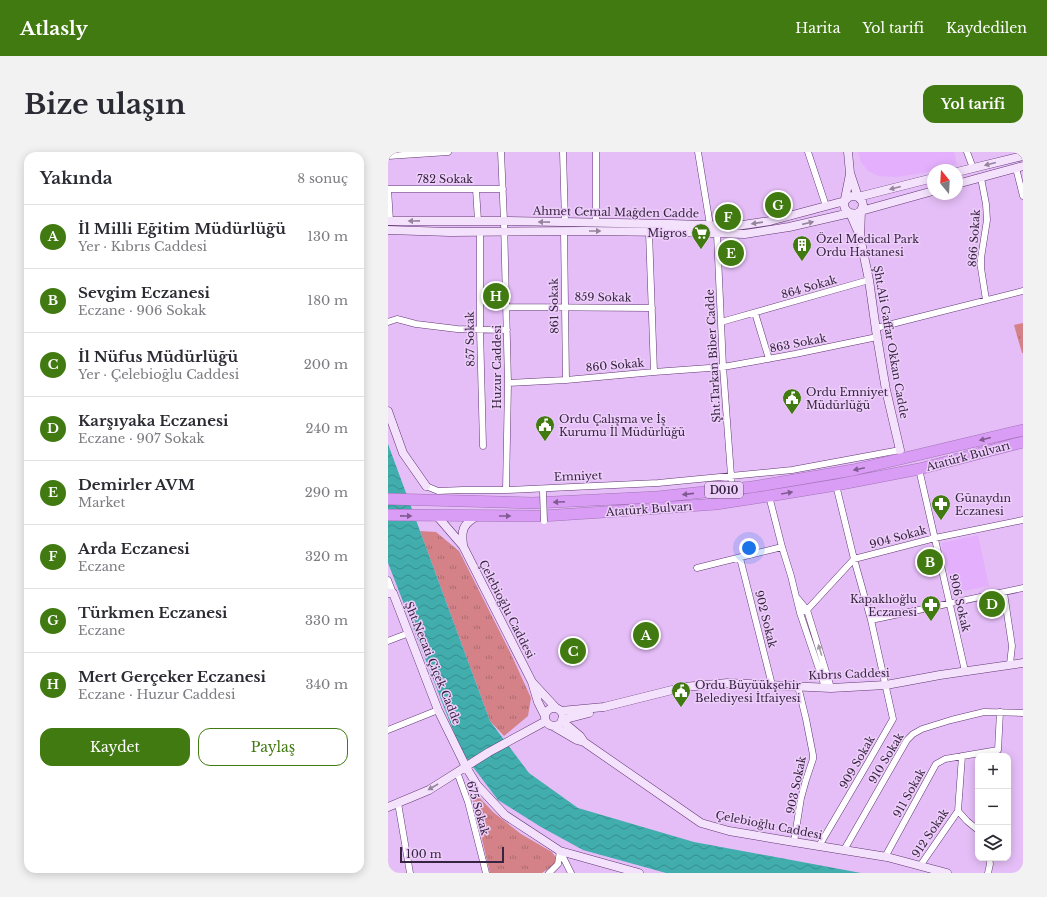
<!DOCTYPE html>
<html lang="tr">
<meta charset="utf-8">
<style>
:root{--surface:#fff;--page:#f2f2f3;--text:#2b2b33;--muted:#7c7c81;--line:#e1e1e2;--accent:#417a10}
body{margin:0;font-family:"Libre Baskerville",serif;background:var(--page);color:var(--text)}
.controls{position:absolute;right:12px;bottom:12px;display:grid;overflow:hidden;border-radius:8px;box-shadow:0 2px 10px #0003}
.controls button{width:36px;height:36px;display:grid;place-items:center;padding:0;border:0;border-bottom:1px solid var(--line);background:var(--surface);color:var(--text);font:20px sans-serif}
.compass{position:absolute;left:539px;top:12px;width:36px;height:36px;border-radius:50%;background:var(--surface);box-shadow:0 2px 10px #0003;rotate:342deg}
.scale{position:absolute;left:12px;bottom:10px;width:104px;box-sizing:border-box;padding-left:4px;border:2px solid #372440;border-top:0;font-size:11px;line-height:14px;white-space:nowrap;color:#372440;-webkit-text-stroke:3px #edcffa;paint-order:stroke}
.you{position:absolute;left:361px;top:396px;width:14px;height:14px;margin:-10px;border:3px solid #fff;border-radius:50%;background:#1a73e8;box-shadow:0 0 0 6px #1a73e833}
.badge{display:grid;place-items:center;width:26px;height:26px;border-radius:50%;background:var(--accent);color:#fff;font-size:13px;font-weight:700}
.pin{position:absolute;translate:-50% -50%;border:2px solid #fff;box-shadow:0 1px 4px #0006}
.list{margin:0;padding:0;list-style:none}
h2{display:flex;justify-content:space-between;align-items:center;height:52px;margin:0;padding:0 16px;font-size:17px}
h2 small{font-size:13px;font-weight:400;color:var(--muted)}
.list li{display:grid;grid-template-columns:26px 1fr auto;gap:12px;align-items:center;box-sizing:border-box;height:64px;padding:0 16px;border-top:1px solid var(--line)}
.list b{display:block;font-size:15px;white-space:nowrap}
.list p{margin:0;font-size:13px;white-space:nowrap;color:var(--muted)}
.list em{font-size:13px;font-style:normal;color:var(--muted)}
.actions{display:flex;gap:8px;padding:12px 16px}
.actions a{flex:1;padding:9px 0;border:1px solid var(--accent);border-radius:12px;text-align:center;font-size:14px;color:var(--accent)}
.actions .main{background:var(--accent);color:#fff}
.icon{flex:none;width:22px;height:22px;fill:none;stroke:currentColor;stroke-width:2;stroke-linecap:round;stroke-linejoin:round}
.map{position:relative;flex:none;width:635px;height:721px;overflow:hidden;border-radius:12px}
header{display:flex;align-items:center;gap:24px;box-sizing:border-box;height:56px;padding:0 20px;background:var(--accent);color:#fff}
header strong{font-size:19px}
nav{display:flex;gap:22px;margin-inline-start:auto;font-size:14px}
.intro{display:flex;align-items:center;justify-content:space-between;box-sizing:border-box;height:96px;padding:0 24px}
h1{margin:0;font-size:28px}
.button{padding:10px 18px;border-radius:12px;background:var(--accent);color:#fff;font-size:14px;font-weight:700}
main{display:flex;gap:24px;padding:0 24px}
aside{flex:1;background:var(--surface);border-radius:12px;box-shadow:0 2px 10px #0003}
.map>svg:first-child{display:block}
</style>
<header>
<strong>Atlasly</strong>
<nav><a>Harita</a><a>Yol tarifi</a><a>Kaydedilen</a></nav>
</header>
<div class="intro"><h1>Bize ulaşın</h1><a class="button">Yol tarifi</a></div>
<main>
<aside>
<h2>Yakında<small>8 sonuç</small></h2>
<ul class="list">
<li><span class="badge">A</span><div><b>İl Milli Eğitim Müdürlüğü</b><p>Yer · Kıbrıs Caddesi</p></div><em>130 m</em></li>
<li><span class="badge">B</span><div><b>Sevgim Eczanesi</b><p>Eczane · 906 Sokak</p></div><em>180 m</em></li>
<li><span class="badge">C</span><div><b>İl Nüfus Müdürlüğü</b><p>Yer · Çelebioğlu Caddesi</p></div><em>200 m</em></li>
<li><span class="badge">D</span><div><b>Karşıyaka Eczanesi</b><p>Eczane · 907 Sokak</p></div><em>240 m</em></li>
<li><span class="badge">E</span><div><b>Demirler AVM</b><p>Market</p></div><em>290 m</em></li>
<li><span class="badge">F</span><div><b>Arda Eczanesi</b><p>Eczane</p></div><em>320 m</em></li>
<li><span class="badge">G</span><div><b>Türkmen Eczanesi</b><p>Eczane</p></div><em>330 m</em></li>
<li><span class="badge">H</span><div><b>Mert Gerçeker Eczanesi</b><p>Eczane · Huzur Caddesi</p></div><em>340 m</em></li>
</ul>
<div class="actions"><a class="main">Kaydet</a><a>Paylaş</a></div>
</aside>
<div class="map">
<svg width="635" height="721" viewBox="0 0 635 721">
<defs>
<pattern id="park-tufts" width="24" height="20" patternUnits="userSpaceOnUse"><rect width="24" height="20" fill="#d48288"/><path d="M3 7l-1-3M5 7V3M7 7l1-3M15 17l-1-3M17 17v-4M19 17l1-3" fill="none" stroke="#ad6a71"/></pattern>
<pattern id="water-waves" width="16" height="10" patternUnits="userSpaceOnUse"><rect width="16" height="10" fill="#41adad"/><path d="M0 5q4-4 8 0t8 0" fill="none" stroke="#378d8e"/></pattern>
</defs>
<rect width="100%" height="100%" fill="#e5bef7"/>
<!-- built -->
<path fill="#e4affc" d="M470 0H566L569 12 535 21 508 25 491 24 480 19 473 10Z
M590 383 601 434 565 441 553 391Z"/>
<!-- park -->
<path fill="url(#park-tufts)" d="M635 171V201H634L626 173Z
M32 379 48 380 71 399 123 502 143 546 140 564 116 584 102 569Z
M84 645H91L105 660 133 682 164 700 168 706 167 712 154 721H102Z"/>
<!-- water -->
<path fill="url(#water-waves)" d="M0 292 102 569 141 621 190 656 306 690 473 721H278L195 698 153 675 110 648 73 599 0 411Z"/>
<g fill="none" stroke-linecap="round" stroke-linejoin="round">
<defs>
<path id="street" d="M113 0 116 69 120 231 118 338
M175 0 177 70
M310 0 322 73
M420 0 438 54
M579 0 585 16
M0 4 60 0
M628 16 635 44
M593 26 598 52 599 68 593 106V116L598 148
M0 37H115
M0 37 2 69
M88 37 90 69
M208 71V0
M176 79 178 228
M92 80V177L95 294
M261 80 266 220
M329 82 335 215 344 337
M119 155 264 156
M367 161 381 207
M0 170 9 167 28 172 69 177 119 178
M333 170 481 128
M488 176 635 139
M120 231 178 228 266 220 335 215 407 202 489 185
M531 317 577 519
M38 334 50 339 75 338H118L270 331 404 318 512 298
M381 344 394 395 403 424 412 461 437 535
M352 406 384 533
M309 416 394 395
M0 428 5 441
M616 441 624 494 622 512
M410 447 419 458 443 536
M412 461 419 458 466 407 547 386 635 368
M483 468 635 436
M0 489 21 481
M0 578 50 558
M574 604 570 659 579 669 590 678
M69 620 80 650 98 721
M10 651 22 721
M406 690 413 646 418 628 425 607V603L418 567 410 534
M431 694 478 614 505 567 483 468 466 407 448 333
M456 698 519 588 525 582 534 577 563 568 596 560 635 561
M173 701 183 721
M497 705 548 612 557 607 610 598 612 560
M532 714 570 659
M161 721 170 712 172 699
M600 721 602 712 601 706"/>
<path id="secondary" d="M460 0 462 21 470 45 474 49 475 53 473 59 472 85 481 128 489 185 498 238 512 298
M569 20 635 4
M462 22 456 52C456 56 458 59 462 61L472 84
M569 32 635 14
M0 69H116L283 72 348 74 382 69 457 49C460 44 465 43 470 45L545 26
M0 78 62 80 197 79 283 80 357 82 401 75 462 61 468 62 473 59 545 39
M0 259 15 301 38 334
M49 364 75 394 144 530 150 550 157 564
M75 393C73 378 75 372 89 364
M0 441H5L50 558 78 615 89 633 117 663 172 699 251 721
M144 530 168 556
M157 565a9 9 0 1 1 18 0a9 9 0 1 1-18 0Z
M173 559 216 555 296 535 340 531 443 536 498 533 552 523 635 511
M174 568 201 561
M165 574 189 588 196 590 192 584 174 569
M196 590 313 671 341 679 406 690 499 705 559 721
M0 655 41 638 101 600 158 569"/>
<path id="highway" d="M0 347 145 351 269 345 364 335 465 318 521 305 635 278
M0 363 154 364 216 360 328 352 381 344 448 333 531 317 635 290"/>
</defs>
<!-- street casing -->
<use href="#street" stroke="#613673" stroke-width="7"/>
<!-- secondary casing -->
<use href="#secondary" stroke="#613673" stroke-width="9"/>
<!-- highway casing -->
<use href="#highway" stroke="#a173b6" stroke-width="12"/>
<!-- street -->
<use href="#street" stroke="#fff" stroke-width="6"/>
<!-- secondary -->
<use href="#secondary" stroke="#f4e2fc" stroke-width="8"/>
<!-- highway -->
<use href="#highway" stroke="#da9df5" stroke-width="11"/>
<defs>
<path id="street-bridge" d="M155 340 156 369"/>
</defs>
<!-- street-bridge casing -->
<use href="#street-bridge" stroke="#613673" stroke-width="7" stroke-linecap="butt"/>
<!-- street-bridge -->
<use href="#street-bridge" stroke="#fff" stroke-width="6"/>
</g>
<!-- one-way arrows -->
<defs><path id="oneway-solid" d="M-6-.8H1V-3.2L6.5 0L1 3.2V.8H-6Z"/></defs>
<g fill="#96839e">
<use href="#oneway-solid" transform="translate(602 12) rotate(166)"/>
<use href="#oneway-solid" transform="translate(507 36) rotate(166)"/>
<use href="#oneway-solid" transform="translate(26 69) rotate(179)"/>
<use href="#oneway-solid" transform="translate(156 70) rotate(-179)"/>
<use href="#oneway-solid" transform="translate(369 71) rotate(172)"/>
<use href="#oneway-solid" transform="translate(420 71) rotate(-13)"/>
<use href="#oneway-solid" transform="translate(207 79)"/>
<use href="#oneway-solid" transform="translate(45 635) rotate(150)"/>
</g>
<g fill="#805a91">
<use href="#oneway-solid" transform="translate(597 287) rotate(166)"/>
<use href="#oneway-solid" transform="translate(471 317) rotate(168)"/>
<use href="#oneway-solid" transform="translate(399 341) rotate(-10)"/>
<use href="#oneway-solid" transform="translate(300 342) rotate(174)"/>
<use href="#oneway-solid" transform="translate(171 350) rotate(177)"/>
<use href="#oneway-solid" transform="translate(18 364) rotate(1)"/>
<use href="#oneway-solid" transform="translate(117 364)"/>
</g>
<use fill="#a59ca9" href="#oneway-solid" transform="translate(432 498) rotate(-107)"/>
<!-- icons -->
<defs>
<symbol id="supermarket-pin" viewBox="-11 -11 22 30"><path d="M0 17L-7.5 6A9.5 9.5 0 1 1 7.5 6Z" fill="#417a10" stroke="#edcffa"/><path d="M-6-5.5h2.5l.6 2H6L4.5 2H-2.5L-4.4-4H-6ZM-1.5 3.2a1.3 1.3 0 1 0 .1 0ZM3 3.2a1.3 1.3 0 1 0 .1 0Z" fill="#fff"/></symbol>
<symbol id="building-pin" viewBox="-11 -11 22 30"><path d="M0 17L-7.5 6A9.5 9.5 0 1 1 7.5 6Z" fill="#417a10" stroke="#edcffa"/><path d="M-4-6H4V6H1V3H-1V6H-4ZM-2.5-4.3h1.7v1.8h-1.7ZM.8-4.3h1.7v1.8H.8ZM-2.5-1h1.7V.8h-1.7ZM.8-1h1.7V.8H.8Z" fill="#fff"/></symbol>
<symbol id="civic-pin" viewBox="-11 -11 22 30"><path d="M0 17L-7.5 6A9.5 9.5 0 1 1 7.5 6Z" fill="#417a10" stroke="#edcffa"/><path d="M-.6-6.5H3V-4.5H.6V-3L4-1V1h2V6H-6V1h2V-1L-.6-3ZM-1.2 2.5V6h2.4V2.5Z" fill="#fff"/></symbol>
<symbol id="pharmacy-pin" viewBox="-11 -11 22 30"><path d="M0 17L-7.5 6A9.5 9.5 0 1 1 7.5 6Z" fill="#417a10" stroke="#edcffa"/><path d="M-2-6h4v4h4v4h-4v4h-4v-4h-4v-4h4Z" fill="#fff"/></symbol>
</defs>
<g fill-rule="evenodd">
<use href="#supermarket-pin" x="302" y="70" width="22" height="30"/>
<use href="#building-pin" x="403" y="82" width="22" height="30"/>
<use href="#civic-pin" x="393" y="235" width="22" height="30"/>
<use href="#civic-pin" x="146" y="262" width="22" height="30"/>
<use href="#pharmacy-pin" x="542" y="341" width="22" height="30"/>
<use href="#pharmacy-pin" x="532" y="442" width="22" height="30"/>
<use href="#civic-pin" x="282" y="528" width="22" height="30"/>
</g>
<g text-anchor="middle" stroke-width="3" stroke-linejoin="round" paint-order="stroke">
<!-- shield labels -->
<rect fill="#edcffa" stroke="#6e5778" stroke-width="1" x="317" y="330" width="38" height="16" rx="3"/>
<g font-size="10" font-weight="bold" fill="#372440">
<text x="336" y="342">D010</text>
</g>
<!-- street labels -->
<g font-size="11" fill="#372440" stroke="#edcffa">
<text x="57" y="31">782 Sokak</text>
<text transform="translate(228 60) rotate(1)" y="4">Ahmet Cemal Mağden Cadde</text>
<text transform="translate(586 86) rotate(-86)" y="4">866 Sokak</text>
<text transform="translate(421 135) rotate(-16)" y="4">864 Sokak</text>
<text transform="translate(215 145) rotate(1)" y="4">859 Sokak</text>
<text transform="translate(166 154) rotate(-91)" y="4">861 Sokak</text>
<text transform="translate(82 187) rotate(-91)" y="4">857 Sokak</text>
<text transform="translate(503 190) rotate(80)" y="4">Şht.Ali Gaffar Okkan Cadde</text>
<text transform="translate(410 191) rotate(-11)" y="4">863 Sokak</text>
<text transform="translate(325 204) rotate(-93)" y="4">Şht.Tarkan Biber Cadde</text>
<text transform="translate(227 213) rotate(-5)" y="4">860 Sokak</text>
<text transform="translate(109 215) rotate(-90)" y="4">Huzur Caddesi</text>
<text transform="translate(580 304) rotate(-15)" y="4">Atatürk Bulvarı</text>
<text transform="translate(190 324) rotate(-2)" y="4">Emniyet</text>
<text transform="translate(261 357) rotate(-4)" y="4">Atatürk Bulvarı</text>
<text transform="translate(510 385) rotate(-15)" y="4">904 Sokak</text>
<text transform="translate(572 451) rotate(77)" y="4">906 Sokak</text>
<text transform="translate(119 457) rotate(63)" y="4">Çelebioğlu Caddesi</text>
<text transform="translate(378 467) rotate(76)" y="4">902 Sokak</text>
<text transform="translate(45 511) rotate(68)" y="4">Şht.Necati Çiçek Cadde</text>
<text transform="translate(461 522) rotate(-2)" y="4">Kıbrıs Caddesi</text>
<text transform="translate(498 606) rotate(-59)" y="4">910 Sokak</text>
<text transform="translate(469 610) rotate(-60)" y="4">909 Sokak</text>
<text transform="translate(408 633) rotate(-78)" y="4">903 Sokak</text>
<text transform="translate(521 641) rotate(-61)" y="4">911 Sokak</text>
<text transform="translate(90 656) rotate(74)" y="4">675 Sokak</text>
<text transform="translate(381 673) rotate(11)" y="4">Çelebioğlu Caddesi</text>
<text transform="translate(542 681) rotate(-56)" y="4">912 Sokak</text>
</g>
<!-- poi labels -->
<g font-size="11" fill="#372440" stroke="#edcffa" text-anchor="start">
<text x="299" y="85" text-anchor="end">Migros</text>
<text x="428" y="91">Özel Medical Park<tspan x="428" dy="13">Ordu Hastanesi</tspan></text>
<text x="418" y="244">Ordu Emniyet<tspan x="418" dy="13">Müdürlüğü</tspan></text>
<text x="171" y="271">Ordu Çalışma ve İş<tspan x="171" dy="13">Kurumu İl Müdürlüğü</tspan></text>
<text x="567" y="350">Günaydın<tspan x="567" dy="13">Eczanesi</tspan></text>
<text x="529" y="451" text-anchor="end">Kapaklıoğlu<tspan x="529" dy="13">Eczanesi</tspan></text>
<text x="307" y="537">Ordu Büyüükşehir<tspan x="307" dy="13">Belediyesi İtfaiyesi</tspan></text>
</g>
</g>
</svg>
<div class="controls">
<button>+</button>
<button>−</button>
<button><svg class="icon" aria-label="layers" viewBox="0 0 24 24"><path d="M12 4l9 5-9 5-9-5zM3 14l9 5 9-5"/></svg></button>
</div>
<svg class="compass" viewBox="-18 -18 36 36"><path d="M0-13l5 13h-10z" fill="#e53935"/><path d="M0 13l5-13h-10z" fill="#7c7c81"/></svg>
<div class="scale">100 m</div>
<div class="you"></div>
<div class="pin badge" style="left:258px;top:483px">A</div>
<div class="pin badge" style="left:542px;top:410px">B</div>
<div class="pin badge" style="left:185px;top:499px">C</div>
<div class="pin badge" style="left:604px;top:452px">D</div>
<div class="pin badge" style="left:343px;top:101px">E</div>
<div class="pin badge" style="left:340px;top:65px">F</div>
<div class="pin badge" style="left:390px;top:53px">G</div>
<div class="pin badge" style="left:108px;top:144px">H</div>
</div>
</main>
